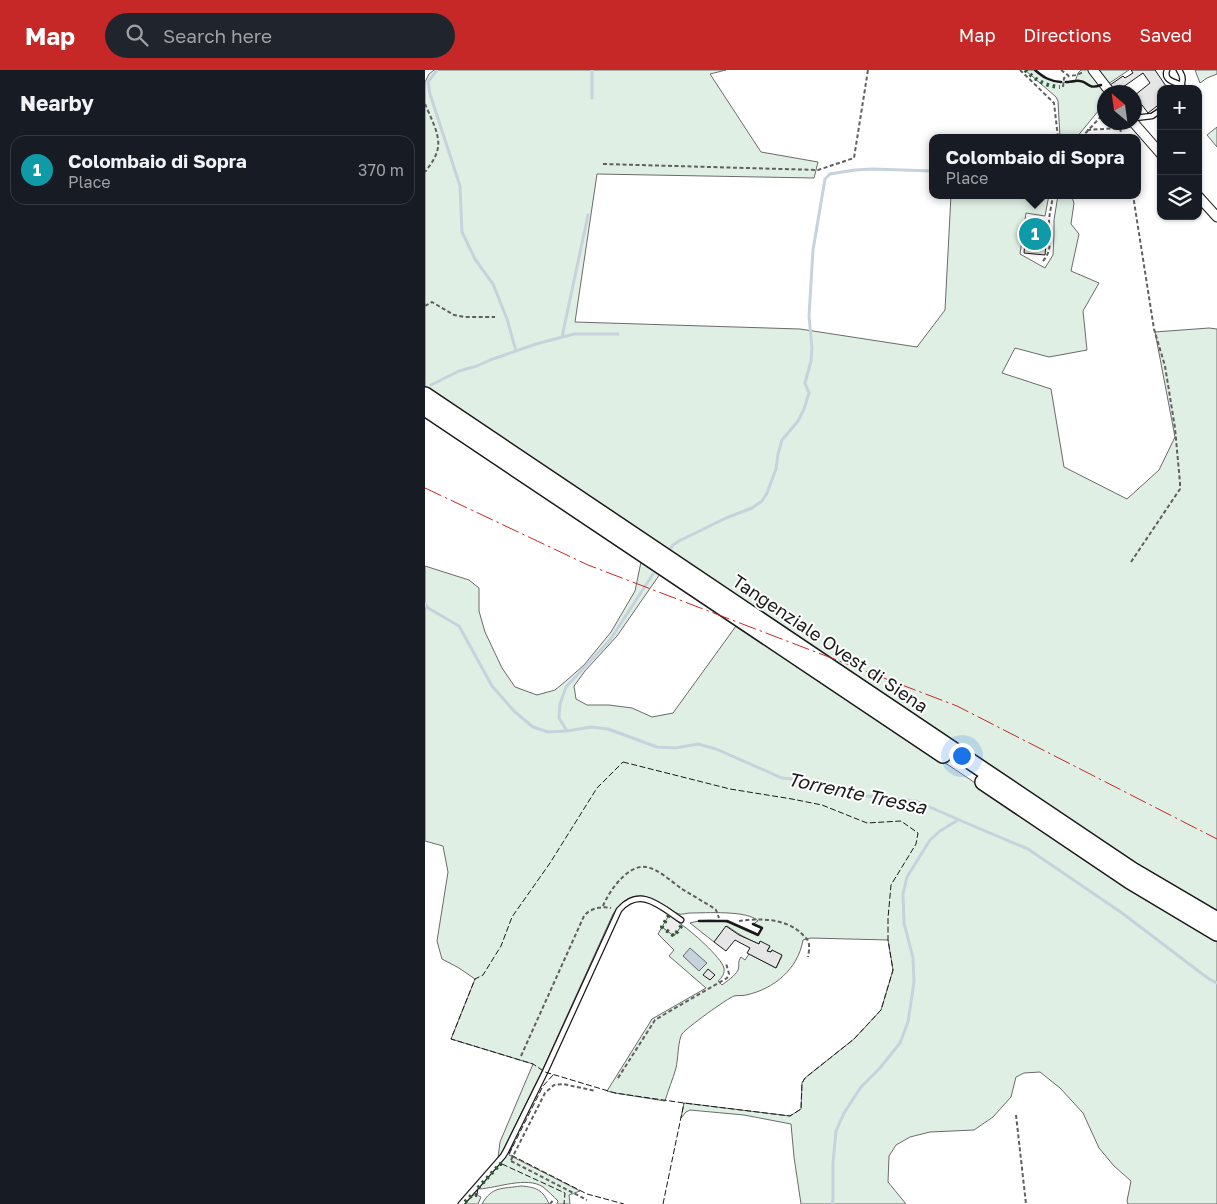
<!DOCTYPE html>
<meta charset="utf-8">
<style>
:root{--surface:#171b24;--page:#20242c;--text:#f1f3f6;--muted:#9ea1a6;--line:#363941;--accent:#c62828}
body{margin:0;font-family:"Golos Text",sans-serif;background:var(--page);color:var(--text)}
.controls{position:absolute;right:15px;top:15px;display:grid;overflow:hidden;border-radius:10px;box-shadow:0 1px 4px #0004}
.controls button{width:45px;height:45px;display:grid;place-items:center;padding:0;border:0;border-bottom:1px solid var(--line);background:var(--surface);color:var(--text);font:25px sans-serif}
.compass{position:absolute;left:672px;top:15px;width:45px;height:45px;border-radius:50%;background:var(--surface);box-shadow:0 1px 4px #0004;rotate:331deg}
.you{position:absolute;left:536px;top:685px;width:18px;height:18px;margin:-12px;border:4px solid #fff;border-radius:50%;background:#1a73e8;box-shadow:0 0 0 8px #1a73e833}
.badge{display:grid;place-items:center;width:32px;height:32px;border-radius:50%;background:var(--accent);color:#fff;font-size:16px;font-weight:700}
.pin{position:absolute;translate:-50% -50%;border:2px solid #fff;box-shadow:0 1px 5px #0006}
.popup{position:absolute;left:504px;top:64px;width:212px;height:65px;box-sizing:border-box;display:grid;place-content:center;border-radius:10px;background:var(--surface);filter:drop-shadow(0 1px 4px #0005);font-size:16px;white-space:nowrap;color:var(--muted)}
.popup b{font-size:19px;color:var(--text)}
.popup::after{content:'';position:absolute;left:50%;top:100%;margin-left:-10px;border:10px solid transparent;border-top-color:var(--surface)}
.list{margin:0;padding:0;list-style:none}
h2{display:flex;justify-content:space-between;align-items:center;height:65px;margin:0;padding:0 20px;font-size:21px}
h2 small{font-size:16px;font-weight:400;color:var(--muted)}
.list li{display:grid;grid-template-columns:32px 1fr auto;gap:15px;align-items:center;box-sizing:border-box;height:70px;margin:0 10px 10px;padding:0 10px;border:1px solid var(--line);border-radius:15px}
.list b{display:block;font-size:19px;white-space:nowrap}
.list p{margin:0;font-size:16px;white-space:nowrap;color:var(--muted)}
.list em{font-size:16px;font-style:normal;color:var(--muted)}
.icon{flex:none;width:28px;height:28px;fill:none;stroke:currentColor;stroke-width:2;stroke-linecap:round;stroke-linejoin:round}
.map{position:relative;flex:none;width:792px;height:1134px;overflow:hidden}
header{display:flex;align-items:center;gap:30px;box-sizing:border-box;height:70px;padding:0 25px;background:var(--accent);color:#fff}
header strong{font-size:24px}
nav{display:flex;gap:28px;margin-inline-start:auto;font-size:18px}
.search{width:350px;height:45px;background:var(--page);display:flex;align-items:center;gap:12px;box-sizing:border-box;padding:0 18px;border-radius:28px;color:var(--muted);font-size:19px}
main{display:flex}
aside{flex:1;background:var(--surface)}
.map>svg:first-child{display:block}
</style>
<header>
<strong>Map</strong>
<div class="search"><svg class="icon" aria-label="search" viewBox="0 0 24 24"><circle cx="10" cy="10" r="6"/><path d="M15 15l6 6"/></svg>Search here</div>
<nav><a>Map</a><a>Directions</a><a>Saved</a></nav>
</header>
<main>
<aside>
<h2>Nearby<small></small></h2>
<ul class="list">
<li><span class="badge" style="background:#0f9aa8">1</span><div><b>Colombaio di Sopra</b><p>Place</p></div><em>370 m</em></li>
</ul>
</aside>
<div class="map">
<svg width="792" height="1134" viewBox="0 0 792 1134">
<rect width="100%" height="100%" fill="#fff"/>
<!-- green -->
<path fill="#e0efe3" stroke="#6a6a6a" d="M9 0H301L285 4 336 82 393 92 389 108 172 104 150 252 375 259 492 277 520 240 526 125H624L620 146 601 143 595 184 620 198 628 185 629 164V150L633 125H646L649 133 646 154 654 164 646 201 674 213 658 241 662 280 624 287 590 278 577 303 626 319 639 397 702 429 734 400 750 367 730 262 784 258 792 259V844L696 785 582 706 0 316V12L4 4Z
M600 0H610C624 12 632 13 650 12L653 3 656 0H664L681 22H680L679 34 651 68H635L633 31 631 27Z
M672 0H704L683 14Z
M770 0H792V4L782 8 775 13Z
M792 57V77L782 65Z
M216 492 235 504 192 566 160 601 149 616 151 629 162 635H184L207 638 227 647 248 643 311 556 397 611 615 756 792 869V1134H703L702 1131 706 1111 689 1096 674 1078 658 1043 635 1018 615 1002 599 1003 591 1007 586 1027 568 1047 549 1060 505 1062 485 1067 471 1075 464 1086 463 1112 481 1134H376L369 1087 366 1054 319 1045 265 1040 261 1042 256 1048 259 1033 365 1046 376 1039 377 1013 380 1008 429 969 456 940 468 900 463 870 386 868 378 870C373 899 349 919 321 925 317 926 313 925 309 926 303 928 261 958 257 964 253 970 253 990 251 998 248 1009 243 1020 240 1031L190 1023 182 1021 227 949 281 918 244 886 249 880 233 864 237 857 249 866 257 855C266 861 296 887 299 898 300 903 297 908 293 911L297 915C302 911 310 906 313 900 315 894 312 893 316 887L320 890 324 884 351 898 357 886 347 880 346 882 342 881 345 877C328 873 315 865 302 856L289 872 265 853C290 846 311 853 333 864L337 858 328 854 333 851C323 840 280 843 265 843 261 843 257 845 254 844 250 843 247 840 244 838 234 832 224 825 212 826 201 827 194 835 188 844L117 1001 76 1084 73 1088 75 1072 108 994 26 969 50 909 34 898 17 889 12 871 23 802 18 776 0 771V496L44 510 54 518V541L60 562 77 598 90 617 112 625 130 620 142 610 159 595 186 562 210 521Z
M88 1075 84 1085 155 1121 144 1125 145 1134H132L133 1131C128 1126 123 1121 118 1117 102 1106 72 1118 54 1119L53 1118 75 1094Z
M96 1116C111 1117 118 1120 124 1134H57C67 1116 77 1119 96 1116Z
M47 1125H52L56 1127 53 1134H39Z"/>
<!-- parking -->
<path fill="#ededed" stroke="#6a6a6a" d="M244 845 257 855 249 866 237 857Z"/>
<!-- water -->
<path fill="#c6d2dc" stroke="#6a6a6a" d="M265 878 282 893 274 901 258 886Z"/>
<g fill="none" stroke-linecap="round" stroke-linejoin="round">
<!-- stream -->
<path stroke="#c6d2dc" stroke-width="3" d="M12 0 3 12 5 24 35 116 37 162 50 189 68 214 82 249 91 281
M167 0V28
M137 267 163 145
M6 315 34 301 52 296 65 290 111 274 149 264H193
M245 479 248 475 254 471 301 448 327 438 337 431 342 423 351 399 353 384 357 370 373 351 379 339 384 323 380 313 386 291 387 278 384 246 388 180 400 109 405 104 430 100 447 99 508 101
M0 534 3 538 34 556 67 616 89 641 108 657 123 662 142 661 166 657 183 659 232 677 250 678 273 674 291 679 357 708 387 711 431 725 491 731 539 752 603 779 697 843 784 909 792 913
M142 661 134 648 135 634 141 617 185 570 228 504
M407 1134 408 1129V1093L411 1061 419 1043 436 1017 455 998 475 973 483 952 489 912 488 888 479 853 478 824 482 807 505 770 515 761 533 750"/>
</g>
<!-- building -->
<path fill="#e6e6e6" stroke="#1a1a1a" d="M706 0H730L743 19H736V33L723 43 717 35 710 41V25L725 13 718 3 691 22 685 15 698 6 700 8 708 3Z
M602 152 621 154 619 173 621 174 620 185 599 183Z
M301 856 314 865 334 874 335 871 345 876 342 881 346 882 347 880 357 885 351 898 322 883 325 878 310 870 301 881 289 872Z
M283 899 290 905 285 910 278 905Z"/>
<g fill="none" stroke-linecap="round" stroke-linejoin="round">
<defs>
<path id="lane" d="M742 0C738 10 749 12 757 15
M754 0C759 7 758 11 755 19
M710 48 727 46 736 40
M36 1134 78 1086 81 1081 120 1002 194 840C215 816 235 836 256 850"/>
<path id="street" d="M668 0 685 22
M708 52 736 84
M773 126 792 147"/>
<path id="highway" d="M0 325 707 800 792 850
M0 338 518 685
M558 712 705 811 792 863"/>
</defs>
<!-- lane casing -->
<use href="#lane" stroke="#1a1a1a" stroke-width="7"/>
<!-- street casing -->
<use href="#street" stroke="#1a1a1a" stroke-width="11"/>
<!-- highway casing -->
<use href="#highway" stroke="#1a1a1a" stroke-width="18"/>
<!-- path -->
<path stroke="#5f5f5f" stroke-width="2" stroke-dasharray="4 2.5" stroke-linecap="butt" d="M595 0 629 33 633 68
M636 0 644 6 652 5 658 2
M638 17 639 8 644 6
M0 34C5 46 15 64 13 77 12 86 6 94 0 102
M695 58 697 68
M662 60 695 58 699 55
M656 68 680 42
M178 94 393 100 429 88 443 0
M618 191C629 178 623 168 624 153 624 144 627 134 628 125
M0 236 7 232 29 245 39 247H70
M706 492 755 419V413L750 358 740 296 729 259 708 125
M178 836C184 821 203 794 221 797 232 798 247 812 257 819 267 825 277 831 287 837L291 840 294 848
M314 851C335 848 362 848 378 865 379 867 382 868 383 871 385 875 384 882 383 887
M96 986 159 846C165 838 177 836 186 838
M193 1008 230 950 240 944 302 908 304 904 301 893
M591 1045 601 1134
M86 1090 120 1023 129 1015 138 1014 171 1021
M86 1091 162 1130
M125 1134 129 1129"/>
<!-- lane -->
<use href="#lane" stroke="#fff" stroke-width="4.5"/>
<!-- street -->
<use href="#street" stroke="#fff" stroke-width="9"/>
<!-- highway -->
<use href="#highway" stroke="#fff" stroke-width="15"/>
<!-- hedge -->
<path stroke="#2b5a34" stroke-width="4" stroke-dasharray="2.5 4" stroke-linecap="butt" d="M600 0C611 10 620 16 635 17
M244 845 237 857 249 866 257 855
M53 1118 75 1094H77
M40 1132 47 1125H52"/>
<!-- fence -->
<path stroke="#1a1a1a" stroke-width="1" stroke-dasharray="6 2.5" stroke-linecap="butt" d="M198 692 305 719 367 729 397 735 442 753 476 751 493 763 491 774 466 815 463 848V870L468 900 456 940 429 969 380 1008 377 1013 376 1039 365 1046 259 1033 190 1023 120 1002 108 994 26 969 50 909 58 905 76 876 87 847 125 793 172 718Z
M128 1005 118 1016 84 1084 162 1124 199 1134
M77 1094 140 1123 139 1134
M52 1125 53 1118
M238 1134 259 1033"/>
<!-- wall -->
<path stroke="#1a1a1a" stroke-width="2.5" d="M610 0C618 7 624 11 636 12
M641 12C645 12 651 10 655 11 664 12 662 20 676 15
M274 851H302L333 865 337 858 328 854"/>
<!-- power -->
<path stroke="#c62828" stroke-width="1" stroke-dasharray="18 4 2.5 4" stroke-linecap="butt" d="M0 418 163 495 532 636 792 769"/>
</g>
<g text-anchor="middle" stroke-width="4" stroke-linejoin="round" paint-order="stroke">
<!-- street labels -->
<g font-size="18" fill="#1a1a1a" stroke="#fff">
<text transform="translate(405 574) rotate(34)" y="6">Tangenziale Ovest di Siena</text>
</g>
<!-- water labels -->
<g font-size="19" font-style="italic" fill="#1a1a1a" stroke="#fff">
<text transform="translate(432 723) rotate(12)" y="7">Torrente Tressa</text>
</g>
</g>
</svg>
<div class="controls">
<button>+</button>
<button>−</button>
<button><svg class="icon" aria-label="layers" viewBox="0 0 24 24"><path d="M12 4l9 5-9 5-9-5zM3 14l9 5 9-5"/></svg></button>
</div>
<svg class="compass" viewBox="-18 -18 36 36"><path d="M0-13l5 13h-10z" fill="#e53935"/><path d="M0 13l5-13h-10z" fill="#9ea1a6"/></svg>
<div class="you"></div>
<div class="pin badge" style="left:610px;top:164px;background:#0f9aa8">1</div>
<div class="popup"><b>Colombaio di Sopra</b>Place</div>
</div>
</main>
